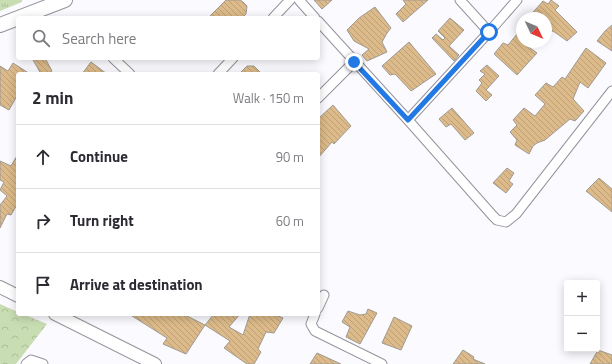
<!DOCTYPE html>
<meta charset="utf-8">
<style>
:root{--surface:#fff;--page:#f7f7f7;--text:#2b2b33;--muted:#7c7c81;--line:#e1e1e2}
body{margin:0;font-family:"Titillium Web",sans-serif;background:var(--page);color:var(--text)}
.controls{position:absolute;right:12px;bottom:12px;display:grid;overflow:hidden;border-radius:4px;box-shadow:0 2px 10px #0003}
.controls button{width:36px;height:36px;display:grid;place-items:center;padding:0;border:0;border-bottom:1px solid var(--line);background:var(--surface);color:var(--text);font:20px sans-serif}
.compass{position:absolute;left:516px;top:12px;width:36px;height:36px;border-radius:50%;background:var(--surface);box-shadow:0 2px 10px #0003;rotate:134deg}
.stop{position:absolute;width:12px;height:12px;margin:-9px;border:3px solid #2279e3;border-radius:50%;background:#fff}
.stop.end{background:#2279e3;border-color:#fff;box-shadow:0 1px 4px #0008}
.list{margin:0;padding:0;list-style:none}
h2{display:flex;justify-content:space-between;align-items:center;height:52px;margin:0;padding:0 16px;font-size:17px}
h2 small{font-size:13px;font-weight:400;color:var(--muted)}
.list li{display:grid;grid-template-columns:26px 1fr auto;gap:12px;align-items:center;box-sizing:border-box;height:64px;padding:0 16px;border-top:1px solid var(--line)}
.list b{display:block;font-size:15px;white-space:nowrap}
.list em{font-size:13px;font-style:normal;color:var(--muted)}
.icon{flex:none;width:22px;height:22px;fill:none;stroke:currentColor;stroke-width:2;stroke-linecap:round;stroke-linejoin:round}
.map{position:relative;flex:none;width:612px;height:364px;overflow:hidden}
.search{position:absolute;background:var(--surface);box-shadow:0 2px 10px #0003;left:16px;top:16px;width:304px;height:44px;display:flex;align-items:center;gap:10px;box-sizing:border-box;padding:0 14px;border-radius:4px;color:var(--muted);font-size:15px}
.panel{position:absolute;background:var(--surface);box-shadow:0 2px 10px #0003;left:16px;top:72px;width:304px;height:244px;border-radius:4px}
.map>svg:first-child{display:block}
</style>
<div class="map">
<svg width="612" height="364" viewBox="0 0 612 364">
<defs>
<pattern id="grass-tufts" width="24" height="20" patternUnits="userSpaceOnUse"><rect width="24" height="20" fill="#c9ddb3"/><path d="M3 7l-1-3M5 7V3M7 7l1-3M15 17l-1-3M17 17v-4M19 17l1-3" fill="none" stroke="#adbe9a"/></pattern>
<pattern id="forest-crowns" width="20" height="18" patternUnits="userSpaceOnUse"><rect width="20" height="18" fill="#c9ddb3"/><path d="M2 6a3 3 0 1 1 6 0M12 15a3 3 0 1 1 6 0" fill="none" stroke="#adbe9a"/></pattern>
<pattern id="building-back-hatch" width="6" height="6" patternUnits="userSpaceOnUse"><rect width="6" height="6" fill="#dcba89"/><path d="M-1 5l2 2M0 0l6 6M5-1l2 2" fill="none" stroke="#bda077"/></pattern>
</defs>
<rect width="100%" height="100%" fill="#fbfaff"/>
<!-- grass -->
<path fill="url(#grass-tufts)" d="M0 0H22V2L0 11Z"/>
<!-- forest -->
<path fill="url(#forest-crowns)" d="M0 304 18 312V314H23L47 324 16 364H0Z"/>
<!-- building -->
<path fill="url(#building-back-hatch)" stroke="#9f9a94" d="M226 0H240L243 2 247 6 246 14 242 18H208Z
M314 0H332L322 9Z
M403 0H428L403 22 396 14 406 4Z
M551 0 559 6 555 10 577 32 567 41 553 31 546 32V18H528L543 1 548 4Z
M375 7 391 28 387 33 382 42 387 52 367 61 362 55 369 49 354 41 347 30 359 18Z
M450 18 464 30 449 46 459 55 454 61 432 38 436 34 443 40 445 38 438 31Z
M612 25V51L597 41 605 31Z
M518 33 522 37V42L537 53 517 75 494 54 503 43 508 45Z
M409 42 436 74 411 91 395 74 390 75 382 66Z
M586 48 606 63 588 88 580 82 573 99 584 111 575 121 570 119 545 140 537 143 533 146 529 154 515 145 517 140 510 132 517 125 513 120 524 108 535 116 545 104 535 95 546 83 553 87 562 77 565 79Z
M32 58H45L52 71 47 74H41Z
M91 62 107 74H82Z
M13 63 30 74H18V94L9 110 0 105V66L8 71Z
M487 65 499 76 486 90 492 95 486 101 476 91 482 83 479 80 485 74 480 71Z
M247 66H254L262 74H239Z
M333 105 351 126 334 144 332 142 318 158V119Z
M452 108 474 133 465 140 451 124 446 127 439 119Z
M18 154V203L11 215 7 214 0 228V205L7 196 0 190 4 182 0 180V161L11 166Z
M507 168 514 173 509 181 513 184 506 193 493 183Z
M599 178 612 189V212L586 191Z
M368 309 377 313 360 344 346 337 350 327 342 322 348 311 360 315 366 314Z
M129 314H183L205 325 186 354 163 344 167 338Z
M214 314H240L229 327 243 335 250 314H273L283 318 274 333 266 332 258 349 261 352 254 364H247L224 348 230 341 205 325Z
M394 317 412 326 401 350 382 343Z
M463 350 474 357 473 359 485 364H453Z
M598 350 612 355V364H590Z
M317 353 341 364H310Z"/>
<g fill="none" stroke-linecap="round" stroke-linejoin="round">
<defs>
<path id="minor" d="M299 0 315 18
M460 0 489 32
M273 18 290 0
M318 21 408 120 493 216 497 220 506 222 516 214 612 91
M113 58 130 74
M218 74 233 58
M318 98 354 62
M408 120 489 32 517 0
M318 308 324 295
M315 314 311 324 315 331 382 364
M26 364 31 360 43 364"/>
<path id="secondary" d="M0 287 18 296
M55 314 155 364"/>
<path id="primary" d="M0 25 65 0"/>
</defs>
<!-- minor casing -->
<use href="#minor" stroke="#95939b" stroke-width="11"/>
<!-- secondary casing -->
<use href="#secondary" stroke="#95939b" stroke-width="14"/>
<!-- primary casing -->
<use href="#primary" stroke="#95939b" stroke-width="16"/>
<!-- minor -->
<use href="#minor" stroke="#fff" stroke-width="9"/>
<!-- secondary -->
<use href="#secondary" stroke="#fff" stroke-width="12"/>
<!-- primary -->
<use href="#primary" stroke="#fff" stroke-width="14"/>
</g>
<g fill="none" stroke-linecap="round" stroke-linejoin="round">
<!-- route -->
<path stroke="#2279e3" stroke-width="5" d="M354 62 408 120 489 32"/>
</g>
</svg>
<div class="controls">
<button>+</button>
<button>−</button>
</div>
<svg class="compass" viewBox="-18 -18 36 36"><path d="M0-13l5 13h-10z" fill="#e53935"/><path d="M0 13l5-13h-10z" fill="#7c7c81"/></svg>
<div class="stop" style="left:489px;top:32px"></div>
<div class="stop end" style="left:354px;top:62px"></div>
<div class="search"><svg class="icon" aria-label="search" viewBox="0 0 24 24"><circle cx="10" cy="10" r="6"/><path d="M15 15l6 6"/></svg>Search here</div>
<section class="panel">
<h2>2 min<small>Walk · 150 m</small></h2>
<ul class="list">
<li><svg class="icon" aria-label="ahead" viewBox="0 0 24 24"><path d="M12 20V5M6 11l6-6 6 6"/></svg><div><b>Continue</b></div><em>90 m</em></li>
<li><svg class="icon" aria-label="right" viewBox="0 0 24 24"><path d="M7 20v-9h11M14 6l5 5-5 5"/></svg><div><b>Turn right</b></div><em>60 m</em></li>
<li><svg class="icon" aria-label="arrive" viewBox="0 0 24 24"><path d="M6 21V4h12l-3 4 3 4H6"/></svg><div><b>Arrive at destination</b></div></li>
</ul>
</section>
</div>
